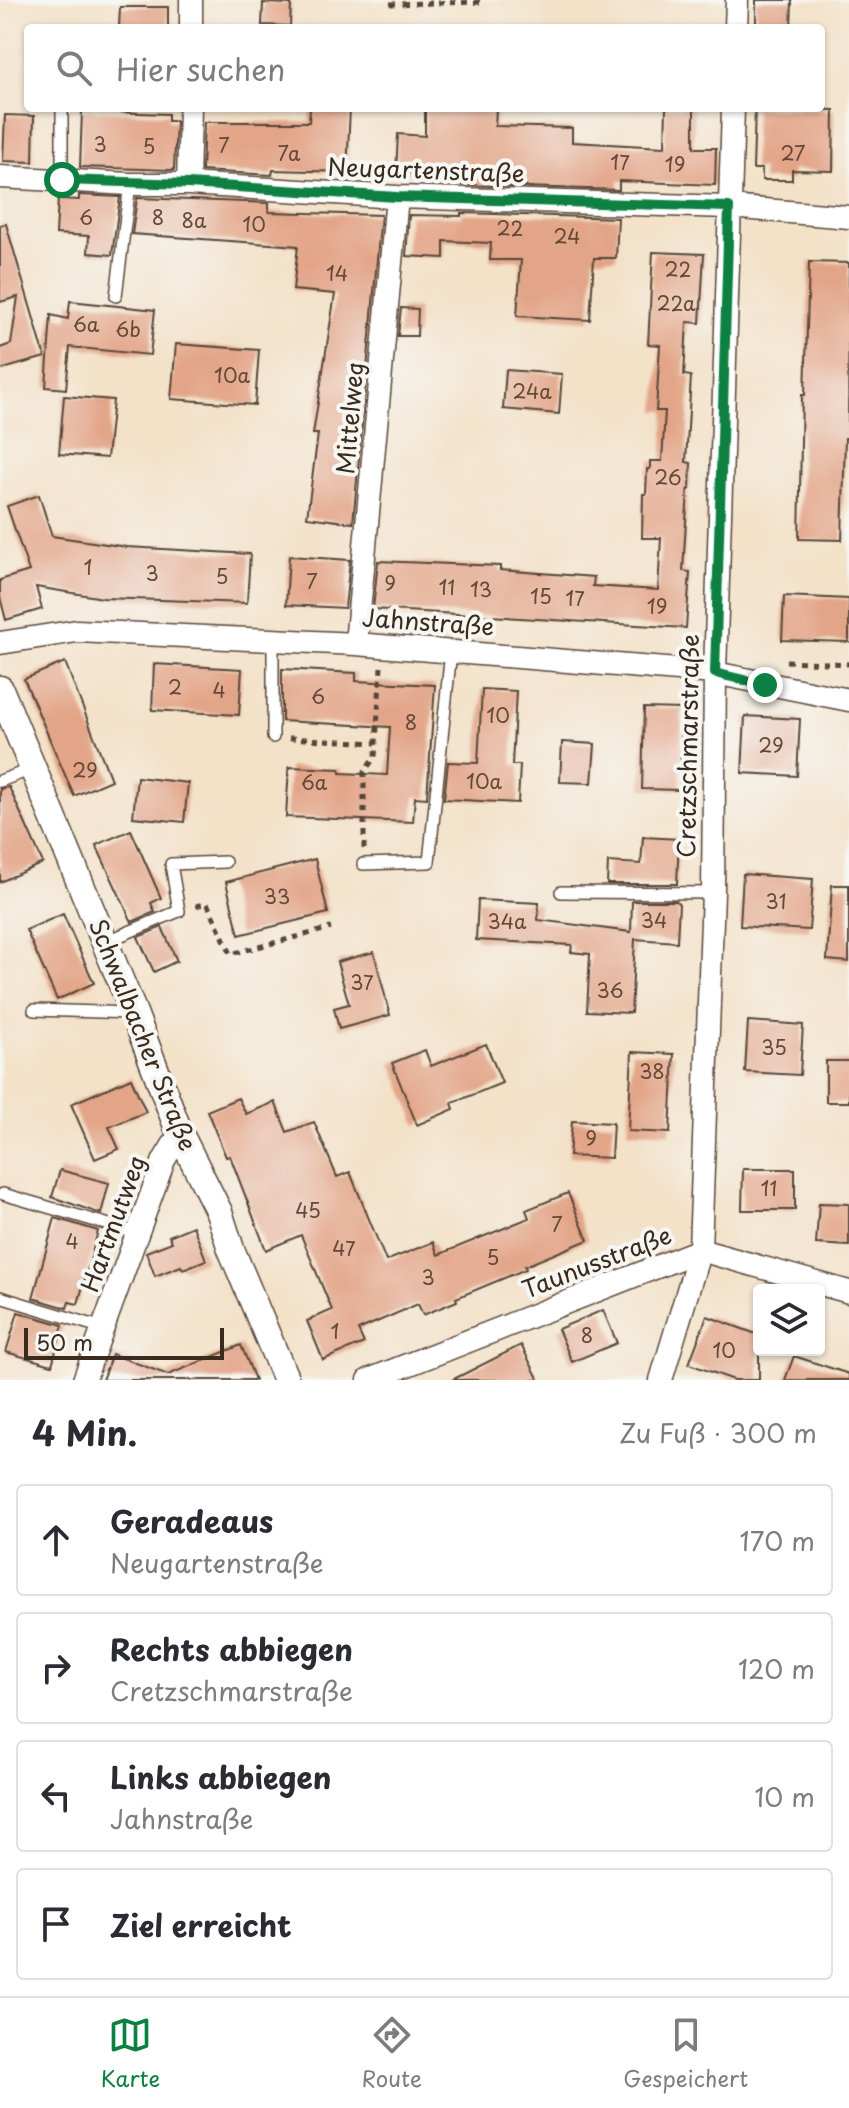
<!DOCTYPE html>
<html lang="de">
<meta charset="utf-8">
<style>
:root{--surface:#fff;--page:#f2f2f3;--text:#2b2b33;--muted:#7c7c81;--line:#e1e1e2;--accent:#0b8043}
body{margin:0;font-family:"Playpen Sans",sans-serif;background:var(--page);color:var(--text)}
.controls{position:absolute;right:24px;bottom:24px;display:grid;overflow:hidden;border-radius:8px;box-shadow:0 2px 6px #0004}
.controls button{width:72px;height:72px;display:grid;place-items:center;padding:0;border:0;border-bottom:2px solid var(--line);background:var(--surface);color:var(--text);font:40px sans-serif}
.scale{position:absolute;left:24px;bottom:20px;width:200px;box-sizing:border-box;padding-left:8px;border:4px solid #3b2a1e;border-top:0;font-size:22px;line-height:28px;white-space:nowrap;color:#3b2a1e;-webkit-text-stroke:6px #f6f6f2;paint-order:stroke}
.stop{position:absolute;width:24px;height:24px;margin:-18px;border:6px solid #0b8043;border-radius:50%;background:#fff}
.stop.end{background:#0b8043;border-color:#fff;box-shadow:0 2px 8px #0008}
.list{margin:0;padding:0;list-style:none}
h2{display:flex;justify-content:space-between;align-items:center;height:104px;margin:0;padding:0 32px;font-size:34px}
h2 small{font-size:26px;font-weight:400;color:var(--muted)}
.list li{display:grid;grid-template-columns:52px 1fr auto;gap:24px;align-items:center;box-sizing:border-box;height:112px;margin:0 16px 16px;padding:0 16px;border:2px solid var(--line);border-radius:8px}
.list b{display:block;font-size:30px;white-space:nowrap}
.list p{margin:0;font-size:26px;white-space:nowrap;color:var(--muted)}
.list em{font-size:26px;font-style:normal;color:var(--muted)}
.icon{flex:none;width:44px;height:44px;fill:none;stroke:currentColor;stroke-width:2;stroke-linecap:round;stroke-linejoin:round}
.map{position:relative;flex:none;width:849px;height:1380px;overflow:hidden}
.search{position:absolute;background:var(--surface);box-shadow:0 2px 6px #0004;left:24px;right:24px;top:24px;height:88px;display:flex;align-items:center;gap:20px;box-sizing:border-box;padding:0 28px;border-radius:8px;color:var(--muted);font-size:30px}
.sheet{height:616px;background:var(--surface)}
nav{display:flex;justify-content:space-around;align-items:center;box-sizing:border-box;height:112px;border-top:2px solid var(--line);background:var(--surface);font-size:22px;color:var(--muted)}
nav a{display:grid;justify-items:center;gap:4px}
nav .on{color:var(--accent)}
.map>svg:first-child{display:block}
</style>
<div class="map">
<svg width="849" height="1380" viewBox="0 0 849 1380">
<rect width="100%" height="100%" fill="#f6f6f2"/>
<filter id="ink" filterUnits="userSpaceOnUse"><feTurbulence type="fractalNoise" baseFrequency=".0125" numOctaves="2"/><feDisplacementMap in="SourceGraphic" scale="16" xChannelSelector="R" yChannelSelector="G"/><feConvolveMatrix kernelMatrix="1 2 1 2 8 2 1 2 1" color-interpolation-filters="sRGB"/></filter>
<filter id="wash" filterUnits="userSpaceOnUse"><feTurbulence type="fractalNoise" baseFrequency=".006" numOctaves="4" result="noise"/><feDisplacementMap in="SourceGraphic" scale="32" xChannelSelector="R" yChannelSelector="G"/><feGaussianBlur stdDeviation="1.8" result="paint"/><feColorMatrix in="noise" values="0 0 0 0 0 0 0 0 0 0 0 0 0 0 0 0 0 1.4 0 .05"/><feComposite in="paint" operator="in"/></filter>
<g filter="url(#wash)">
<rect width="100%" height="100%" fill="#f3e1c8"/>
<g id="blocks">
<!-- building -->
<path fill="#e3a588" d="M756 0H792L791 28H756Z
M263 3 291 4 290 26 262 25Z
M120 7H168V28H119Z
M310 108H350L347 172 273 170 272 175 202 171 204 122H309Z
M425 108H496L495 126 572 128V142L663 147 665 146 666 108H694V148H716L715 185 619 181V190L462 185V175L396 172 398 134 425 136Z
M755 108 834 110 833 171 792 170V180H762V169H753Z
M82 111 168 114V121H176L174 170 80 167Z
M5 115 34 116 33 162 3 161Z
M79 195 120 197 112 255 88 253 89 236 56 234 58 199 79 200Z
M137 198 269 203V212L381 215 353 523 307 517 318 434H313L335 294 293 290 298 246 132 234Z
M461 213 618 218 616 258H594L590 320 517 316 521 260H490L491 243 444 241V258L406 256 409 215 461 216Z
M6 224 45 357 0 370V348L11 344 18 297 0 302V225Z
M653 252 704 254 700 323 687 322 684 375 691 376 686 462 691 463 690 489H688L683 571 690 572 686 628 373 609 378 561 500 566V570L594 577 593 586 658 590 661 538H642L643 494H646L647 469H650V461H662L665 411H656L660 345 648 344Z
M809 262 849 263 848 438H845L842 540 799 539 802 395H805Z
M70 301 155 310 150 355 70 347 66 389 46 387 51 315 68 319Z
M401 308 418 309 417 336H398Z
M176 344 259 350 255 405 171 399Z
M506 370 562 374 559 414 503 409Z
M64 396 113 400 107 458 59 454Z
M39 495 52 536 127 547 250 554 247 603 103 598 36 587 42 609 6 620 0 597V580L29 571 7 506Z
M289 556 350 560 345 608 286 605Z
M784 596 849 599V642L782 640Z
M65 662 111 780 74 796 24 679Z
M154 664 242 669 239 715 152 710Z
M282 669 356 673V681L435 685 427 798 415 797 413 822 286 817 289 767 340 769V773L387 775 390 727 282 721Z
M482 689 516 691 512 765H520L518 803 444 799 448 762 478 763Z
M644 708 682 709 680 790 642 789Z
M745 716 800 719 797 776 742 773Z
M562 742 595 744 592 783 560 782Z
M137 777 188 783 184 822 133 817Z
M9 787 43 863 0 882V789Z
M131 830 161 898 151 903 155 912 132 922 96 845Z
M643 837 679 839 677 884H607L608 862 641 864Z
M315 859 328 913 239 935 226 882Z
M743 874 813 879 809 930 740 926Z
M832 885H849V962L827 960Z
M478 900 539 903 538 920 631 932 632 901H676L679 904 677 942 635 939 631 1013 587 1011 590 954 571 952 572 945 476 940Z
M63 914 94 983 57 1000 26 930Z
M162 927 177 961 154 972 138 937Z
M374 952 390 1015 339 1029 334 1008 349 1004 337 962Z
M748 1021 803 1025 800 1075 745 1072Z
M486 1044 502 1083 452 1103 454 1109 417 1125 392 1063 425 1050 431 1066Z
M632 1052 674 1054 670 1133 628 1131Z
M826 1061H849V1102H826Z
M131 1078 146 1112 109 1127 119 1149 95 1159 71 1104Z
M238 1098 246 1114 275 1102 287 1132 314 1122 337 1177 350 1172 386 1261 433 1242 438 1255 529 1218 526 1210 568 1193 588 1240 525 1266 526 1269 456 1298 457 1301 423 1315 418 1304 358 1330 364 1343 323 1360 307 1321 332 1310 301 1235 266 1250 230 1156 226 1157 207 1111Z
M572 1121 613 1123 611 1158 569 1156Z
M743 1169H795V1210H742Z
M60 1170 109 1183 101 1214 52 1197Z
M819 1203 849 1204V1246L816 1244Z
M55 1218 98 1231 78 1304 69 1302 67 1308 33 1298Z
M193 1226 206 1260 183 1269 181 1266 155 1276 146 1252 172 1242 169 1236Z
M603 1310 617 1343 572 1362 558 1329Z
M18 1312 63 1325 52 1365 6 1352Z
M707 1316 759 1335V1380H734L689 1364Z
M241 1345 255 1380H102L112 1354 168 1375Z
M521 1345 539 1380H452Z
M794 1356 849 1374V1380H785Z"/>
</g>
</g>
<g filter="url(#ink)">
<use href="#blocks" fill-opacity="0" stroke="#574538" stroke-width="2"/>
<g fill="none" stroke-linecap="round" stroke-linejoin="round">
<defs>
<path id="service" d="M62 108V180
M116 296 130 184
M273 737V640
M0 781 32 769
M363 864 429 862 451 651
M561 892 713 893
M105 942 179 911 171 864 225 862
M34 1010 133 1013
M3 1194 137 1233
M0 1297 103 1328"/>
<path id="minor" d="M191 28V0
M736 28 737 0
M0 177 130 184H188L397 197 729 207 849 217
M188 184 190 108
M0 643 77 631 356 644 715 673 849 700
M356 644 397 197
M84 1380 164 1160 180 1134
M369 1380 700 1250 849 1292
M661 1380 700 1250 713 893 715 673 733 108"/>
<path id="tertiary" d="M0 689 134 1013 180 1134 219 1212 231 1249 286 1380"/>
</defs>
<!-- service casing -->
<use href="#service" stroke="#574538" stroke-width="14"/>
<!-- minor casing -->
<use href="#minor" stroke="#574538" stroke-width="25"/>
<!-- tertiary casing -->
<use href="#tertiary" stroke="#574538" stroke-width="29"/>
<!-- path -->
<path stroke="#574538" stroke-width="5" stroke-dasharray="6 6" stroke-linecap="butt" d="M390 4 484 2
M786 661 849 664
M289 738 376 743
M364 849V772L375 757 381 667
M196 906 207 903 231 954 331 928"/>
<!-- service -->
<use href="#service" stroke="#fff" stroke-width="11"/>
<!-- minor -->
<use href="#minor" stroke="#fff" stroke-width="22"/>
<!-- tertiary -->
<use href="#tertiary" stroke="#fff" stroke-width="26"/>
</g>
</g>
<g fill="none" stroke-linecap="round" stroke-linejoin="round" filter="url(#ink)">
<!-- route -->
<path stroke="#0b8043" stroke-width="10" d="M62 180 188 184 397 197 729 207 715 673 765 685"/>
</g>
<g text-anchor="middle" stroke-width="8" stroke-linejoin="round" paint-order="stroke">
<!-- number labels -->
<g font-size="20" fill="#654938">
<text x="100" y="152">3</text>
<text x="224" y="153">7</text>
<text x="149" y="154">5</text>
<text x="289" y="161">7a</text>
<text x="793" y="161">27</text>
<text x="620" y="170">17</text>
<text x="675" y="172">19</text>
<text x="86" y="225">6</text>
<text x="158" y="225">8</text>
<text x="194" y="228">8a</text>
<text x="254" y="232">10</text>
<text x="510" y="236">22</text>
<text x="567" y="244">24</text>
<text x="678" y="277">22</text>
<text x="337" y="281">14</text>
<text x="676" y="311">22a</text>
<text x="86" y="332">6a</text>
<text x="128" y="337">6b</text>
<text x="232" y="383">10a</text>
<text x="532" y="399">24a</text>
<text x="668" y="485">26</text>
<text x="88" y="575">1</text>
<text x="152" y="581">3</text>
<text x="222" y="584">5</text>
<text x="312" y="589">7</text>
<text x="390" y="591">9</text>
<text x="447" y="595">11</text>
<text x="481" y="597">13</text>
<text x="541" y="604">15</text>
<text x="575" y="606">17</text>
<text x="657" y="614">19</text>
<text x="175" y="695">2</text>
<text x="219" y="698">4</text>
<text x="318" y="704">6</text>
<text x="498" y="723">10</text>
<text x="411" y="730">8</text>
<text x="771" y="753">29</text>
<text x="85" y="778">29</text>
<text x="484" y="789">10a</text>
<text x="314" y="790">6a</text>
<text x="277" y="904">33</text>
<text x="776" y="909">31</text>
<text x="654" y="928">34</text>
<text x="507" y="929">34a</text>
<text x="362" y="990">37</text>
<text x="610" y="998">36</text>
<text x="774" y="1055">35</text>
<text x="652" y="1079">38</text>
<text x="591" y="1146">9</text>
<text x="769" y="1196">11</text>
<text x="308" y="1218">45</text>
<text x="557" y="1232">7</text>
<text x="72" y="1249">4</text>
<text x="344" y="1256">47</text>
<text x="493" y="1265">5</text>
<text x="428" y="1285">3</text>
<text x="335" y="1339">1</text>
<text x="587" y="1343">8</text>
<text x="724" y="1358">10</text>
</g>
<!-- street labels -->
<g font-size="24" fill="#3b2a1e" stroke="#f6f6f2">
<text transform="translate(426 171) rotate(2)" y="8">Neugartenstraße</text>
<text transform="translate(351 418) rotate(-85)" y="8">Mittelweg</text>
<text transform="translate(428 623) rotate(4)" y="8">Jahnstraße</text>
<text transform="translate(689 746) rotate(-89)" y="8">Cretzschmarstraße</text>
<text transform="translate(142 1035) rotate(68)" y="8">Schwalbacher Straße</text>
<text transform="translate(114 1224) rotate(-70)" y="8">Hartmutweg</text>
<text transform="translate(597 1263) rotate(-21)" y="8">Taunusstraße</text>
</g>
</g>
</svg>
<div class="controls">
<button><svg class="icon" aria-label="layers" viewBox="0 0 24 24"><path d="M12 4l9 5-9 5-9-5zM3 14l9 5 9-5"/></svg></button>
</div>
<div class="scale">50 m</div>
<div class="stop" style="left:62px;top:180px"></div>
<div class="stop end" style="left:765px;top:685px"></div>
<div class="search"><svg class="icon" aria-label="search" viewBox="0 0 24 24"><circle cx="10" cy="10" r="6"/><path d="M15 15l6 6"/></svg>Hier suchen</div>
</div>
<section class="sheet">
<h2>4 Min.<small>Zu Fuß · 300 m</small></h2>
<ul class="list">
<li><svg class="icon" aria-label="ahead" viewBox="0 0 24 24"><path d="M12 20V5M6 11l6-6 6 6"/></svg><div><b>Geradeaus</b><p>Neugartenstraße</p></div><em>170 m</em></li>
<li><svg class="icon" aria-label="right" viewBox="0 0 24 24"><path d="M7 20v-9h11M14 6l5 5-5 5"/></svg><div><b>Rechts abbiegen</b><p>Cretzschmarstraße</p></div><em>120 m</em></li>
<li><svg class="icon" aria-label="left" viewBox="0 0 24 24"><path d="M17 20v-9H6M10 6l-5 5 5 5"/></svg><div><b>Links abbiegen</b><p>Jahnstraße</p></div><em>10 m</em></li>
<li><svg class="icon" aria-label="arrive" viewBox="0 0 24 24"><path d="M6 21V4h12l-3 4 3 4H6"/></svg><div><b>Ziel erreicht</b></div></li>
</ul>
</section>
<nav>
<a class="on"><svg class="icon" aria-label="map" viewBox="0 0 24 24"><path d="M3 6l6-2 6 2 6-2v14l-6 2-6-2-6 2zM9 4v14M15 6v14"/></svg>Karte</a>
<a><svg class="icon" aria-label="directions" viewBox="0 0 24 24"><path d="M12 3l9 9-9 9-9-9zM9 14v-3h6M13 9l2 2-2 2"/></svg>Route</a>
<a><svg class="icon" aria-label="saved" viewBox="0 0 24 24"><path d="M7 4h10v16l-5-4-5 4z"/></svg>Gespeichert</a>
</nav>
